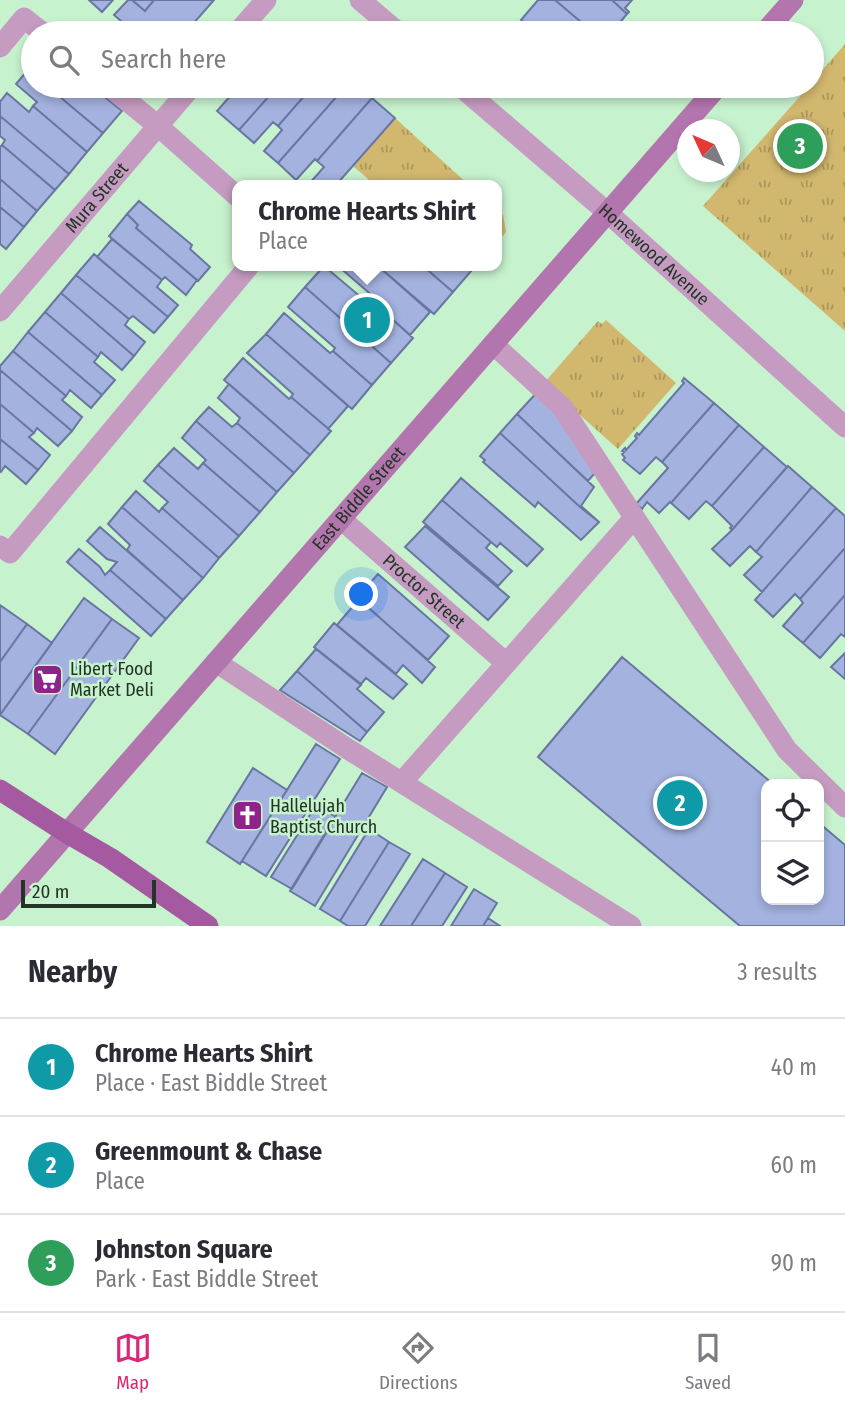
<!DOCTYPE html>
<meta charset="utf-8">
<style>
:root{--surface:#fff;--page:#f7f7f7;--text:#2b2b33;--muted:#7c7c81;--line:#e1e1e2;--accent:#db2777}
body{margin:0;font-family:"Fira Sans Condensed",sans-serif;background:var(--page);color:var(--text)}
.controls{position:absolute;right:21px;bottom:21px;display:grid;overflow:hidden;border-radius:14px;box-shadow:0 4px 10px #0003}
.controls button{width:63px;height:63px;display:grid;place-items:center;padding:0;border:0;border-bottom:2px solid var(--line);background:var(--surface);color:var(--text);font:35px sans-serif}
.compass{position:absolute;left:677px;top:119px;width:63px;height:63px;border-radius:50%;background:var(--surface);box-shadow:0 4px 10px #0003;rotate:314deg}
.scale{position:absolute;left:21px;bottom:18px;width:135px;box-sizing:border-box;padding-left:7px;border:4px solid #233426;border-top:0;font-size:19px;line-height:24px;white-space:nowrap;color:#233426;-webkit-text-stroke:5px #c7f2ce;paint-order:stroke}
.you{position:absolute;left:362px;top:595px;width:24px;height:24px;margin:-18px;border:5px solid #fff;border-radius:50%;background:#1a73e8;box-shadow:0 0 0 10px #1a73e833}
.badge{display:grid;place-items:center;width:46px;height:46px;border-radius:50%;background:var(--accent);color:#fff;font-size:23px;font-weight:700}
.pin{position:absolute;translate:-50% -50%;border:4px solid #fff;box-shadow:0 2px 7px #0006}
.popup{position:absolute;left:232px;top:180px;width:270px;height:91px;box-sizing:border-box;display:grid;place-content:center;border-radius:14px;background:var(--surface);filter:drop-shadow(0 2px 5px #0005);font-size:23px;white-space:nowrap;color:var(--muted)}
.popup b{font-size:26px;color:var(--text)}
.popup::after{content:'';position:absolute;left:50%;top:100%;margin-left:-14px;border:14px solid transparent;border-top-color:var(--surface)}
.list{margin:0;padding:0;list-style:none}
h2{display:flex;justify-content:space-between;align-items:center;height:91px;margin:0;padding:0 28px;font-size:30px}
h2 small{font-size:23px;font-weight:400;color:var(--muted)}
.list li{display:grid;grid-template-columns:46px 1fr auto;gap:21px;align-items:center;box-sizing:border-box;height:98px;padding:0 28px;border-top:2px solid var(--line)}
.list b{display:block;font-size:26px;white-space:nowrap}
.list p{margin:0;font-size:23px;white-space:nowrap;color:var(--muted)}
.list em{font-size:23px;font-style:normal;color:var(--muted)}
.icon{flex:none;width:38px;height:38px;fill:none;stroke:currentColor;stroke-width:2;stroke-linecap:round;stroke-linejoin:round}
.map{position:relative;flex:none;width:845px;height:926px;overflow:hidden}
.search{position:absolute;background:var(--surface);box-shadow:0 4px 10px #0003;left:21px;right:21px;top:21px;height:77px;display:flex;align-items:center;gap:18px;box-sizing:border-box;padding:0 24px;border-radius:38px;color:var(--muted);font-size:26px}
.sheet{height:385px;background:var(--surface)}
nav{display:flex;justify-content:space-around;align-items:center;box-sizing:border-box;height:98px;border-top:2px solid var(--line);background:var(--surface);font-size:19px;color:var(--muted)}
nav a{display:grid;justify-items:center;gap:4px}
nav .on{color:var(--accent)}
.map>svg:first-child{display:block}
</style>
<div class="map">
<svg width="845" height="926" viewBox="0 0 845 926">
<defs>
<pattern id="grass-tufts" width="24" height="20" patternUnits="userSpaceOnUse" patternTransform="scale(1.75)"><rect width="24" height="20" fill="#d2b76e"/><path d="M3 7l-1-3M5 7V3M7 7l1-3M15 17l-1-3M17 17v-4M19 17l1-3" fill="none" stroke="#aa965a"/></pattern>
</defs>
<rect width="100%" height="100%" fill="#c7f2ce"/>
<!-- grass -->
<path fill="url(#grass-tufts)" d="M845 44V331L703 206 809 86H812V82Z
M395 118 469 185H375L353 166Z
M497 210 503 215 506 232 497 243Z
M606 320 676 383 618 449 544 383 598 321 602 324Z"/>
<!-- building -->
<path fill="#a3b2df" stroke="#6876a0" stroke-width="2" d="M89 0H113L102 12Z
M128 0H132L145 11 154 0H214L185 33H135L114 15Z
M132 0H154L145 11Z
M538 0H555L594 33H536L521 20Z
M555 0H612L627 14 611 33H594Z
M612 0H632L625 8 629 12 627 14Z
M28 70 33 74V86H47L103 133 87 152 33 106 37 102 16 84Z
M47 86H91L122 111 103 133Z
M239 86H278L239 130 217 111Z
M278 86H313L278 126 273 122 254 143 239 130Z
M313 86H346L278 163 264 151 282 130 278 126Z
M346 86H358L372 98 317 161 315 159 296 180 278 163Z
M7 93 29 112 33 106 87 152 69 174 0 116V102Z
M372 98 395 118 336 185H308L324 167 317 161Z
M0 116 69 174 55 190 2 145 5 140 0 136Z
M2 145 55 190 37 211 0 179V147Z
M0 179 37 211 24 227 0 207Z
M139 201 192 245 190 249 210 267 198 281 136 228 138 225 127 214Z
M0 207 24 227 6 249 0 244Z
M127 214 138 225 136 228 197 280 186 295 165 277 162 280 109 236Z
M112 239 162 280 157 287 178 305 168 317 97 257Z
M94 254 168 317 154 333 133 316 129 319 76 275Z
M324 266 369 304 372 301 413 338 391 363 305 287Z
M338 266H378L430 312 410 335 372 301 375 298Z
M378 266H423L453 292 434 314Z
M423 266H467L472 270 453 292Z
M76 275 129 319 125 325 145 342 134 356 61 293Z
M305 287 391 363 372 385 333 351 335 348 288 307Z
M61 293 134 356 122 370 101 352 98 357 45 312Z
M45 312 98 357 94 362 115 380 102 395 28 332Z
M284 313 330 353 333 351 372 385 352 409 266 334Z
M28 332 102 395 91 408 70 390 66 396 13 351Z
M266 334 348 406 328 429 331 431 291 397 293 394 247 353Z
M13 351 66 396 62 400 82 417 72 431 0 370V366Z
M243 358 289 399 291 397 331 431 310 455 224 380Z
M0 370 72 431 58 446 37 428 34 433 0 404Z
M684 378 714 403 662 462 656 457 640 474 623 460 625 458 622 454 624 452 622 451 625 448 626 450 637 438 635 436 637 433 639 435 684 383 682 381Z
M229 384 310 455 294 473 237 423 240 418 218 398Z
M540 389 600 467 588 481 517 414Z
M714 403 739 425 671 503 670 502 659 513 647 502 642 509 636 504 668 468 662 462Z
M0 404 34 433 29 437 50 455 38 470 0 439Z
M209 407 232 427 237 423 294 473 277 492 196 421Z
M517 414 594 487 581 506 599 522 580 507 500 433Z
M196 421 277 492 260 512 203 463 206 460 182 438Z
M739 425 764 447 712 506 706 501 689 519 671 503Z
M500 433 580 507 599 522 581 540 538 502 535 507 483 462 485 460 480 456Z
M0 439 38 470 26 484 5 466 1 472 0 471Z
M764 447 787 467 732 530 730 528 732 526 712 506Z
M174 448 198 469 203 463 260 512 239 536 158 465Z
M158 465 239 536 219 558 162 508 168 502 144 481Z
M788 466 812 487 756 552 750 546 730 566 712 549 732 530Z
M461 478 543 549 527 566 500 543 497 547 491 542 442 500Z
M812 487 836 508 762 592 744 575 762 557 756 552Z
M136 491 159 512 162 508 219 558 203 578 122 507Z
M442 500 491 542 486 548 512 571 498 586 423 522Z
M122 507 203 578 183 600 127 550 130 545 108 524Z
M836 508 845 516V548L800 599 795 594 773 617 755 600Z
M425 526 509 597 488 620 405 547Z
M100 527 183 600 166 619 110 570 117 562 107 559 87 541Z
M845 548V595L803 643 783 626 803 603 800 599Z
M79 549 100 567 105 575 110 570 166 619 151 636 67 562Z
M378 574 449 636 428 660 357 598Z
M845 595V637L841 634 820 658 803 643Z
M84 598 112 619 28 734 0 715Z
M359 599 435 667 422 683 403 665 396 674 337 625Z
M0 605 27 624 0 662Z
M112 619 139 638 55 754 28 734Z
M334 623 407 684 393 699 366 678 361 684 314 647Z
M27 624 52 643 0 715V662Z
M316 649 361 685 357 689 384 712 367 732 297 671Z
M845 653V679L831 667Z
M622 657 773 784H766V900H819V823L845 845V926H740L538 757Z
M297 671 367 732 360 741 280 690Z
M316 744 340 759 266 876 242 861Z
M253 768 287 790 240 864 207 842Z
M362 773 387 787 315 906 290 891Z
M316 805 336 817 292 889 271 877Z
M369 829 389 842 340 921 320 909Z
M389 842 410 854 365 926H348L340 921Z
M423 859 445 873 411 926H380Z
M445 873 467 887 442 926H411Z
M474 889 497 903 483 926H451Z
M488 918 500 926H483Z"/>
<g fill="none" stroke-linecap="round" stroke-linejoin="round">
<!-- lane -->
<g stroke="#c59bc1" stroke-width="21">
<path d="M0 47 24 18 43 33"/>
<path d="M109 86 158 126 238 197"/>
<path d="M493 344 562 407 787 750 845 807"/>
<path id="s1" d="M341 519 506 663"/>
<path d="M0 546 10 553 249 266"/>
<path d="M216 662 348 749 631 926"/>
<path d="M402 782 634 518"/>
</g>
<!-- street -->
<g stroke="#c59bc1" stroke-width="21">
<path d="M360 0 399 33"/>
<path d="M237 33 266 0"/>
<path id="s2" d="M460 86 608 213 845 427"/>
<path id="s3" d="M0 311 192 86"/>
</g>
<!-- secondary -->
<g stroke="#b375ae" stroke-width="21">
<path d="M764 33 793 0"/>
<path id="s4" d="M0 910 718 86"/>
</g>
<!-- primary -->
<path stroke="#a559a0" stroke-width="21" d="M0 790 67 833 110 858 208 926"/>
</g>
<!-- icons -->
<defs>
<symbol id="supermarket-square" viewBox="-11 -11 22 22"><rect x="-9" y="-9" width="18" height="18" rx="4" fill="#8e2489" stroke="#c7f2ce"/><path d="M-6-5.5h2.5l.6 2H6L4.5 2H-2.5L-4.4-4H-6ZM-1.5 3.2a1.3 1.3 0 1 0 .1 0ZM3 3.2a1.3 1.3 0 1 0 .1 0Z" fill="#fff"/></symbol>
<symbol id="church-square" viewBox="-11 -11 22 22"><rect x="-9" y="-9" width="18" height="18" rx="4" fill="#8e2489" stroke="#c7f2ce"/><path d="M-1.2-6h2.4v3.5h3.3v2.4h-3.3V6h-2.4V-.1h-3.3v-2.4h3.3Z" fill="#fff"/></symbol>
</defs>
<g fill-rule="evenodd">
<use href="#supermarket-square" x="30" y="662" width="35" height="35"/>
<use href="#church-square" x="230" y="798" width="35" height="35"/>
</g>
<g text-anchor="middle" stroke-width="5" stroke-linejoin="round" paint-order="stroke">
<!-- street labels -->
<g font-size="18" fill="#233426" stroke="#c7f2ce">
<text dy="6" stroke="none"><textPath href="#s3" startOffset="149">Mura Street</textPath></text>
<text dy="6" stroke="none"><textPath href="#s2" startOffset="257">Homewood Avenue</textPath></text>
<text dy="6" stroke="none"><textPath href="#s4" startOffset="546">East Biddle Street</textPath></text>
<text dy="6" stroke="none"><textPath href="#s1" startOffset="110">Proctor Street</textPath></text>
</g>
<!-- poi labels -->
<g font-size="18" fill="#233426" stroke="#c7f2ce" text-anchor="start">
<text x="70" y="675">Libert Food<tspan x="70" dy="21">Market Deli</tspan></text>
<text x="270" y="812">Hallelujah<tspan x="270" dy="21">Baptist Church</tspan></text>
</g>
</g>
</svg>
<div class="controls">
<button><svg class="icon" aria-label="locate" viewBox="0 0 24 24"><circle cx="12" cy="12" r="6"/><path d="M12 2v4M12 18v4M2 12h4M18 12h4"/></svg></button>
<button><svg class="icon" aria-label="layers" viewBox="0 0 24 24"><path d="M12 4l9 5-9 5-9-5zM3 14l9 5 9-5"/></svg></button>
</div>
<svg class="compass" viewBox="-18 -18 36 36"><path d="M0-13l5 13h-10z" fill="#e53935"/><path d="M0 13l5-13h-10z" fill="#7c7c81"/></svg>
<div class="scale">20 m</div>
<div class="you"></div>
<div class="pin badge" style="left:367px;top:320px;background:#0f9aa8">1</div>
<div class="popup"><b>Chrome Hearts Shirt</b>Place</div>
<div class="pin badge" style="left:680px;top:803px;background:#0f9aa8">2</div>
<div class="pin badge" style="left:800px;top:146px;background:#2e9e5b">3</div>
<div class="search"><svg class="icon" aria-label="search" viewBox="0 0 24 24"><circle cx="10" cy="10" r="6"/><path d="M15 15l6 6"/></svg>Search here</div>
</div>
<section class="sheet">
<h2>Nearby<small>3 results</small></h2>
<ul class="list">
<li><span class="badge" style="background:#0f9aa8">1</span><div><b>Chrome Hearts Shirt</b><p>Place · East Biddle Street</p></div><em>40 m</em></li>
<li><span class="badge" style="background:#0f9aa8">2</span><div><b>Greenmount &amp; Chase</b><p>Place</p></div><em>60 m</em></li>
<li><span class="badge" style="background:#2e9e5b">3</span><div><b>Johnston Square</b><p>Park · East Biddle Street</p></div><em>90 m</em></li>
</ul>
</section>
<nav>
<a class="on"><svg class="icon" aria-label="map" viewBox="0 0 24 24"><path d="M3 6l6-2 6 2 6-2v14l-6 2-6-2-6 2zM9 4v14M15 6v14"/></svg>Map</a>
<a><svg class="icon" aria-label="directions" viewBox="0 0 24 24"><path d="M12 3l9 9-9 9-9-9zM9 14v-3h6M13 9l2 2-2 2"/></svg>Directions</a>
<a><svg class="icon" aria-label="saved" viewBox="0 0 24 24"><path d="M7 4h10v16l-5-4-5 4z"/></svg>Saved</a>
</nav>
